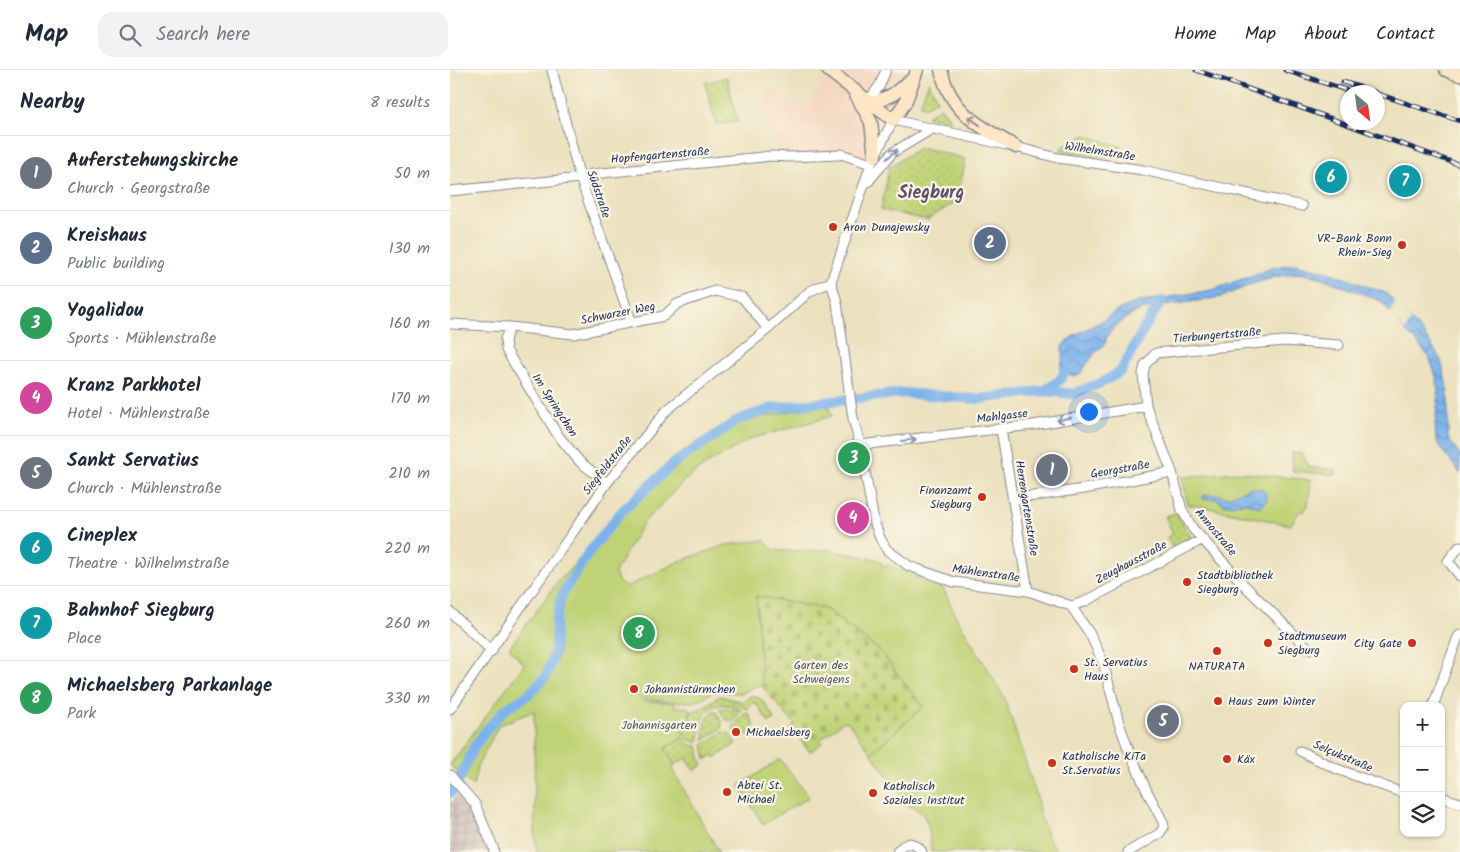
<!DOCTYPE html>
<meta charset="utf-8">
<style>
:root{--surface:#fff;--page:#f2f2f3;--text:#1f2937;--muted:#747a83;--line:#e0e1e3;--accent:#111827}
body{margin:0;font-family:Kalam,sans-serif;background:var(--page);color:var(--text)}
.controls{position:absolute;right:15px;bottom:15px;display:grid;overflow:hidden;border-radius:10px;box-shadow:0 1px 4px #0004}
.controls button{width:45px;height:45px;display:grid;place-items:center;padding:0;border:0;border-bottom:1px solid var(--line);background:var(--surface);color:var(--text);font:25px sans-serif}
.compass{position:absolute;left:890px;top:15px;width:45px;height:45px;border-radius:50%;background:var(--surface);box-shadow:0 1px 4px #0004;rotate:151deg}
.you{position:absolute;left:638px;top:341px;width:18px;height:18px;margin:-12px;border:4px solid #fff;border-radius:50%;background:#1a73e8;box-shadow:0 0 0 8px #1a73e833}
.badge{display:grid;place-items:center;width:32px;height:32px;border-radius:50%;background:var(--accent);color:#fff;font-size:16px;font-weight:700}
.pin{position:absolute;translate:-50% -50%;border:2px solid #fff;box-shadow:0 1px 5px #0006}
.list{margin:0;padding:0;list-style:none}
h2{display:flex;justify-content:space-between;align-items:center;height:65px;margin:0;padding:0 20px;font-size:21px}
h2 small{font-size:16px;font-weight:400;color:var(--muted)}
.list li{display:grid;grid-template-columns:32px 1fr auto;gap:15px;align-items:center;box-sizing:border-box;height:75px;padding:0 20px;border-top:1px solid var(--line)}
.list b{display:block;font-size:19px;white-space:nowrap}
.list p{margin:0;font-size:16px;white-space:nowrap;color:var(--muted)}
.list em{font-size:16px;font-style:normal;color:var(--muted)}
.icon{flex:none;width:28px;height:28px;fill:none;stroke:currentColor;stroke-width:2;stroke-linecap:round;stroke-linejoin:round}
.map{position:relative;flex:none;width:1010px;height:782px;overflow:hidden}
header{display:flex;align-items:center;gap:30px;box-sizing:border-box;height:70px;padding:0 25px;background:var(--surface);border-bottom:1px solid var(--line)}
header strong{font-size:24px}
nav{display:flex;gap:28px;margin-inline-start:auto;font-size:18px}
.search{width:350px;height:45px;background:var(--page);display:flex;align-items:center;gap:12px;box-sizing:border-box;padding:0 18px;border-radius:15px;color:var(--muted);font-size:19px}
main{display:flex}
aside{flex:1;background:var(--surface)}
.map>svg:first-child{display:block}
</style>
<header>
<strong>Map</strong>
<div class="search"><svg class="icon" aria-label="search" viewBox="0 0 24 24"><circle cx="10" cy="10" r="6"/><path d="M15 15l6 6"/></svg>Search here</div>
<nav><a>Home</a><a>Map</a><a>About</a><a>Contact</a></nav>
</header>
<main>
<aside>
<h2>Nearby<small>8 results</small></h2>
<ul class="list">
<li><span class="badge" style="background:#6b7280">1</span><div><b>Auferstehungskirche</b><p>Church · Georgstraße</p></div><em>50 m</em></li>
<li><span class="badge" style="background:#5c6f8a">2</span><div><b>Kreishaus</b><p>Public building</p></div><em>130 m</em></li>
<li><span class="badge" style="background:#2e9e5b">3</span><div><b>Yogalidou</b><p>Sports · Mühlenstraße</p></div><em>160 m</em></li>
<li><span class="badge" style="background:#d1479c">4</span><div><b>Kranz Parkhotel</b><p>Hotel · Mühlenstraße</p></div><em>170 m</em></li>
<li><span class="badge" style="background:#6b7280">5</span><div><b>Sankt Servatius</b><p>Church · Mühlenstraße</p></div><em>210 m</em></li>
<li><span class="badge" style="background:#0f9aa8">6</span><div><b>Cineplex</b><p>Theatre · Wilhelmstraße</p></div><em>220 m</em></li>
<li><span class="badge" style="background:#0f9aa8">7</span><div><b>Bahnhof Siegburg</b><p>Place</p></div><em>260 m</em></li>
<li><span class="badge" style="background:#2e9e5b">8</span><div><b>Michaelsberg Parkanlage</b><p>Park</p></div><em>330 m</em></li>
</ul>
</aside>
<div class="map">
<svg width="1010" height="782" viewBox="0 0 1010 782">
<defs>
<pattern id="industrial-grid" width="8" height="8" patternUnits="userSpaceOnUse" patternTransform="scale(1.25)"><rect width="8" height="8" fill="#cfc0ba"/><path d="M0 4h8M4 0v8" fill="none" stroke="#b1a5a2"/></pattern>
<pattern id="grass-dots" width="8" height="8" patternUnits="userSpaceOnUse" patternTransform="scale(1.25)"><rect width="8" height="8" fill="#bfd275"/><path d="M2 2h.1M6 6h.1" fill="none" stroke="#a4b568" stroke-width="1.8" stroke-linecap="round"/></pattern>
<pattern id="cemetery-stones" width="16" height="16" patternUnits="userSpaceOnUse" patternTransform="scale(1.25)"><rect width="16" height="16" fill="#bfd275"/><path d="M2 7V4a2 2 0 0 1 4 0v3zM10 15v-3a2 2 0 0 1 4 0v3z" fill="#a4b568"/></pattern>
<pattern id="water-waves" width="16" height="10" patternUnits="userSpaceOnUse" patternTransform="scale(1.25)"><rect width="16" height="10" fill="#7cb2eb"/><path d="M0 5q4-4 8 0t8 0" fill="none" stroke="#6591c2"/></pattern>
</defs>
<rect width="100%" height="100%" fill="#fcf5e5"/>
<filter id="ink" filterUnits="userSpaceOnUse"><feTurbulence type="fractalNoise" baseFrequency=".02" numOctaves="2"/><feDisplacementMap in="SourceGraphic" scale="10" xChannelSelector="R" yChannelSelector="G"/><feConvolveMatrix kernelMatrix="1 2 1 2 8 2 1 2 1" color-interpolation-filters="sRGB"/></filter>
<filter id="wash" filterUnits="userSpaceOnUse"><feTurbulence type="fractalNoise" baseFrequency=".0096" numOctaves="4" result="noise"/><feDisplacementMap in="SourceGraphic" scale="20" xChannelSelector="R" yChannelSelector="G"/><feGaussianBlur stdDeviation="1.12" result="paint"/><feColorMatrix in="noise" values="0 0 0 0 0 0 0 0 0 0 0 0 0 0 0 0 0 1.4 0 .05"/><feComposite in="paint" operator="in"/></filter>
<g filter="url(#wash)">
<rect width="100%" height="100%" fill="#ebe1be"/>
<!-- built -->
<path fill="#f3d4be" d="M385 0H453L415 90 327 83 313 20 337 25 336 29 355 37Z"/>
<!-- industrial -->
<path fill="url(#industrial-grid)" d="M10 724 23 746 33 766 37 782H0V732Z"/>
<!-- grass -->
<path fill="url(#grass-dots)" stroke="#6d806a" d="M277 7 288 52 266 54 255 13Z
M479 11 487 30 475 37 470 35Z
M491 37 500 49V52L477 46Z
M635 65 672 77C656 94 631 84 611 80L612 77Z
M470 77 516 89 507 131 477 150 431 140 439 97Z
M842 383H852L859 397 887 400 886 405 843 401Z
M726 443 741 466 740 469 722 477 717 467 723 464 715 446Z
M270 626 293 632 300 626C313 625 318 639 324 649L319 653 305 632 299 636 298 639C260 629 253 636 248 673L237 669 234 661 238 657 241 642 251 638Z
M276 638 291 640 283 652 276 650 269 639Z
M265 640 272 652 271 659 254 670C254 659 255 646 265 640Z
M296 642 299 644 304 655 302 664 299 666 296 663 288 669 283 661 284 656Z
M273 662 279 663 286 674 265 688 263 685 256 690 253 675Z
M233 668 240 675 248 676 250 687 253 695 244 701 236 688 225 695 215 679 218 676Z"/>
<!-- cemetery -->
<path fill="url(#cemetery-stones)" stroke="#6d806a" d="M306 526 376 539 429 580 473 637 421 683 399 653 394 651 370 670 372 673 361 681 358 680 341 659 345 655 312 616Z"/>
<!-- green -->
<path fill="#bfd275" stroke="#6d806a" d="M378 336 382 346 300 369 257 394 235 410 193 453 165 502C167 510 169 514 176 517L230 491 275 475 314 470 323 479 331 481 380 480 429 490 434 496 439 495 493 518 507 548 554 627 587 727 590 746 599 769 607 782H481C480 764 480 741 459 736L421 683 473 637 429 580 376 539 306 526 312 616C302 614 300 622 291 623 282 624 273 620 264 622 258 623 253 629 247 631 240 634 202 630 193 629L185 617 182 619 192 631 225 633V637H238L240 641 237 657 233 660V668L218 676 215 679 225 695 221 697 269 782H87L85 767 84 641 49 655 27 697 23 716 0 695 74 594 59 578 107 513 172 443 225 398 290 351 363 337Z
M786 402 861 410 858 435 854 442 850 441 841 455 749 436 738 435 732 407Z
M330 689 359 727 313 754 289 716Z"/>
<!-- water -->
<path fill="url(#water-waves)" stroke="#4c70a4" d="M845 194 875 201 936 223 974 264 991 290 998 322V368L1010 386V403L990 378 986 368 985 354 988 329 987 309 979 287 968 274 955 261 931 231 869 207 850 203 830 206 802 214 772 227 690 240 675 249 665 257 657 266 655 274 648 281 647 280 630 304 624 306 617 304 614 309 609 306 614 282 612 281V276L623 266 652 251 668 240 688 232 762 220 825 197Z
M799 418 811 419 816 424 817 430 809 437C805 436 800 433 796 433 785 432 776 440 767 429H753L754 425H769L774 427 781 426Z"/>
<!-- pier -->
<path fill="#ebe1be" d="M946 232 961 250 955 261 940 243Z"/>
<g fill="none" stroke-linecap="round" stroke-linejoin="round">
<!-- canal -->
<path stroke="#7cb2eb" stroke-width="10" d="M594 321 623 324 655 311 671 301 696 255 712 231
M0 723 4 720 24 677 37 659 54 640 78 625 96 606 105 581 106 550 112 524 140 481 171 442 223 394 288 350 323 338 453 323 527 329 594 321 610 310 618 297"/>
</g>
</g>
<g filter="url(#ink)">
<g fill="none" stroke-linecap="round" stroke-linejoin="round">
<defs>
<path id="minor" d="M102 0 130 108 182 253
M419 30 430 15 436 0
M418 112 442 83 482 59
M0 121 130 108 142 104 322 86 339 87 389 85 391 84 421 94
M381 212 387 232 403 348 410 375 424 451 430 468 437 480 459 496 504 512 578 521 621 536 640 564 653 592 669 653 678 678 696 719 713 752 714 757 709 764 678 782
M381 212 421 94 443 50 566 77 608 88 693 100 852 136
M0 254 60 257 123 264 214 246 227 234 265 221 292 227 318 259
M60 257 55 269 56 280 107 364 130 392 157 413
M551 359 578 521
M410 375 583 355 696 336
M563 429 634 419 722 402
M1010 476 998 491 1010 506
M621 536 634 532 753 469
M0 542 42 581
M859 579 796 517 743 459 732 440 722 402 696 336 693 304 695 295 706 283 834 271 889 275
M983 636 1008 567 1010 565
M0 639 157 413 217 340 318 259 360 221 381 212
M850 681 887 699 950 722 954 720
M0 705 25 734 43 777 44 782
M991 727 1010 733
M447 782 453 776 460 773 468 777 472 782"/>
<path id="secondary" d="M378 0 443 50 455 33 467 0
M491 0C501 44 530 56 566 77
M996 0 1010 5
M405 23 421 52 425 86
M423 33 442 25 464 8"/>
</defs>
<!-- minor casing -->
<use href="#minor" stroke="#83888e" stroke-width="11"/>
<!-- secondary casing -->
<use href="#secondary" stroke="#83888e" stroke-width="15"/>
<!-- minor -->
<use href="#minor" stroke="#fff" stroke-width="9"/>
<!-- secondary -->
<use href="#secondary" stroke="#fee5c5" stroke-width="12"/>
<defs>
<path id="rail" d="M746 0 1010 95
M835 0 902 22
M893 12 924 22
M928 24 1010 51"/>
</defs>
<!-- rail casing -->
<use href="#rail" stroke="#1b2f5e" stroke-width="5"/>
<!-- rail -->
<use href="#rail" stroke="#fcf5e5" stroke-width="3" stroke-dasharray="9" stroke-linecap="butt"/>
</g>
<!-- one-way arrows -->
<defs><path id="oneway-shaft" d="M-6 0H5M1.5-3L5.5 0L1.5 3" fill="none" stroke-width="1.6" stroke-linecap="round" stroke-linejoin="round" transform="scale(1.25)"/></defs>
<use stroke="#8c8a92" href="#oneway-shaft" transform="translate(524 51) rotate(-145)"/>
<g stroke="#8d97ae">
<use href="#oneway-shaft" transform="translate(442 84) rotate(-41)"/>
<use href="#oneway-shaft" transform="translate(614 349) rotate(169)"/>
<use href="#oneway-shaft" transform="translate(459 370) rotate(-7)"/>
</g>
</g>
<!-- markers -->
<g fill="#c8321e" stroke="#fcf5e5" stroke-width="2">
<circle cx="383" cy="157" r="5"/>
<circle cx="952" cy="175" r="5"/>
<circle cx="532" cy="427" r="5"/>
<circle cx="737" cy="512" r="5"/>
<circle cx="818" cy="573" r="5"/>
<circle cx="962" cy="573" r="5"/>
<circle cx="767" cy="581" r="5"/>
<circle cx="624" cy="599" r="5"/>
<circle cx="184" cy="619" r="5"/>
<circle cx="768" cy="631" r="5"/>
<circle cx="286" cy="662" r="5"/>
<circle cx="777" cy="689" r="5"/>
<circle cx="602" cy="693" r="5"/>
<circle cx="277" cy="722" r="5"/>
<circle cx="423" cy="723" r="5"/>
</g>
<g text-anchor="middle" stroke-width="4.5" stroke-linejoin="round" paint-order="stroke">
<!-- street labels -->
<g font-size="12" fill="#1b2f5e" stroke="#fcf5e5">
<text transform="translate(650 81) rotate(9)" y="4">Wilhelmstraße</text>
<text transform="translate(210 85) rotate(-5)" y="4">Hopfengartenstraße</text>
<text transform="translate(149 124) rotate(71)" y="4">Südstraße</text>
<text transform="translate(168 243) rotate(-11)" y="4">Schwarzer Weg</text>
<text transform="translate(767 265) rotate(-5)" y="4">Tierbungertstraße</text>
<text transform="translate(105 335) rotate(57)" y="4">Im Springchen</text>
<text transform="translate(552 346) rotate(-7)" y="4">Mahlgasse</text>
<text transform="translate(157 395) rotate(-52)" y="4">Siegfeldstraße</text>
<text transform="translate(670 399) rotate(-10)" y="4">Georgstraße</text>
<text transform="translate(577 438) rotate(81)" y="4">Herrengartenstraße</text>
<text transform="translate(766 462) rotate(50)" y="4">Annostraße</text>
<text transform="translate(681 492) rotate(-28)" y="4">Zeughausstraße</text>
<text transform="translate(536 503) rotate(8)" y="4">Mühlenstraße</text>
<text transform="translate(893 686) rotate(23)" y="4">Selçukstraße</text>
</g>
<!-- poi labels -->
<g font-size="12" fill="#1b2f5e" stroke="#fcf5e5" text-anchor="start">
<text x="393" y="161">Aron Dunajewsky</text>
<text x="942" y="172" text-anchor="end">VR-Bank Bonn<tspan x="942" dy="14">Rhein-Sieg</tspan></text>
<text x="522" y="424" text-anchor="end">Finanzamt<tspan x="522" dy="14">Siegburg</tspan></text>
<text x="747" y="509">Stadtbibliothek<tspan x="747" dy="14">Siegburg</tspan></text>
<text x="828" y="570">Stadtmuseum<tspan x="828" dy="14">Siegburg</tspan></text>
<text x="952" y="577" text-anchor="end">City Gate</text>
<text x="634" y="596">St. Servatius<tspan x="634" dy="14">Haus</tspan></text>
<text x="767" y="600" text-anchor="middle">NATURATA</text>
<text x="194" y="623">Johannistürmchen</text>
<text x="778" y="635">Haus zum Winter</text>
<text x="296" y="666">Michaelsberg</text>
<text x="612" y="690">Katholische KiTa<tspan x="612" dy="14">St.Servatius</tspan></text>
<text x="787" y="693">Käx</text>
<text x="287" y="719">Abtei St.<tspan x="287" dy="14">Michael</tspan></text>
<text x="433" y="720">Katholisch<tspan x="433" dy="14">Soziales Institut</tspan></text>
</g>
<!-- park labels -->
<g font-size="12" fill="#445864" stroke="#fcf5e5">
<text x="371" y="599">Garten des<tspan x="371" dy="14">Schweigens</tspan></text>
<text x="209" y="659">Johannisgarten</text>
</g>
<!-- district labels -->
<g font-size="18" font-weight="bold" fill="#5f526d" stroke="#fcf5e5">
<text x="481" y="128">Siegburg</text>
</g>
</g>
</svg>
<div class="controls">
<button>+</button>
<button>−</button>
<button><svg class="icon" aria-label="layers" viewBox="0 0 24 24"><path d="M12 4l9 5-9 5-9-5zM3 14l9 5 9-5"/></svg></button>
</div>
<svg class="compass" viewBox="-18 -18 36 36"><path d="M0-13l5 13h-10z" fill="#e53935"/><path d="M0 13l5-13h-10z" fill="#747a83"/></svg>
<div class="you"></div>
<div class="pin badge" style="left:602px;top:400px;background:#6b7280">1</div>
<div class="pin badge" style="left:540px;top:173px;background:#5c6f8a">2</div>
<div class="pin badge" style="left:404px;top:388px;background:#2e9e5b">3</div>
<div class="pin badge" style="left:403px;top:448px;background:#d1479c">4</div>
<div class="pin badge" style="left:713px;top:651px;background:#6b7280">5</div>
<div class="pin badge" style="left:881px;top:107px;background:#0f9aa8">6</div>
<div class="pin badge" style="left:955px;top:111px;background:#0f9aa8">7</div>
<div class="pin badge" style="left:189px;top:563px;background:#2e9e5b">8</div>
</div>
</main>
